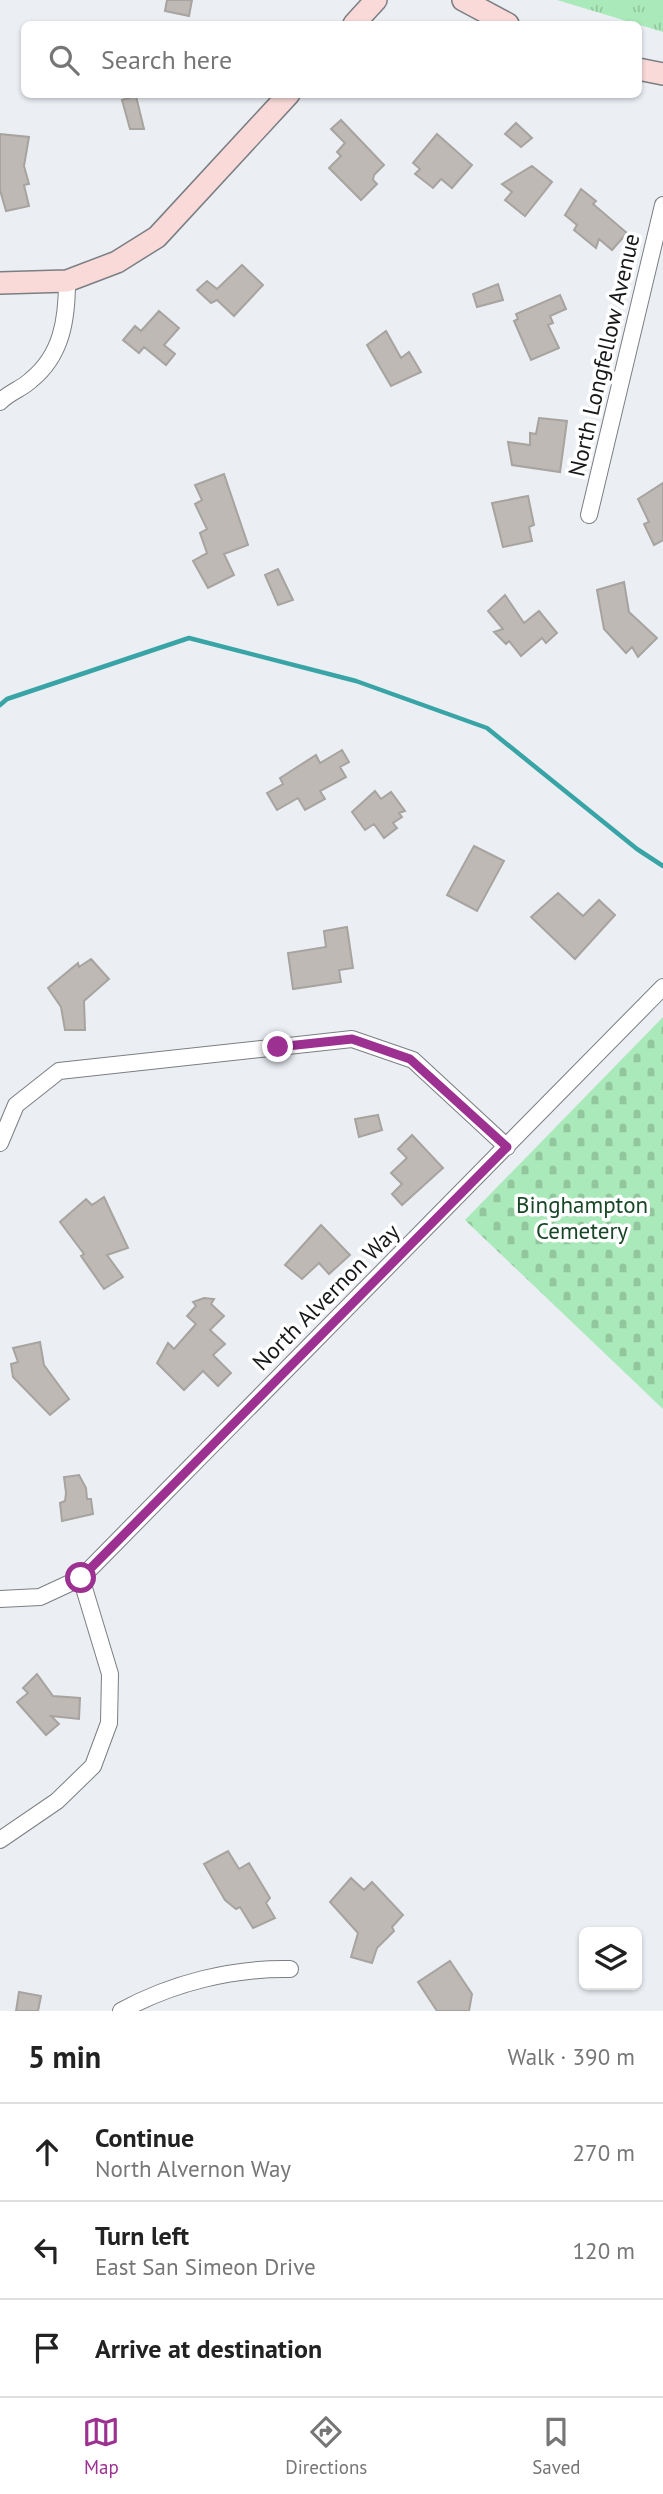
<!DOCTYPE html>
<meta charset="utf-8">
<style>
:root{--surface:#fff;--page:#f6f6f6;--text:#222;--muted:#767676;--line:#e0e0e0;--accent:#9c3192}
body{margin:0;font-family:"PT Sans",sans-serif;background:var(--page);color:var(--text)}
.controls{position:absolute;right:21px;bottom:21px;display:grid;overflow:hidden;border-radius:10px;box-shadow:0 2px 5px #0004}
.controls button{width:63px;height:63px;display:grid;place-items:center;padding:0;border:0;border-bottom:2px solid var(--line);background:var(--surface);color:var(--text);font:35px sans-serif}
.stop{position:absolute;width:21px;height:21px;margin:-16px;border:5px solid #9c3192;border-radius:50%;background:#fff}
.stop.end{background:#9c3192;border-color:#fff;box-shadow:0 2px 7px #0008}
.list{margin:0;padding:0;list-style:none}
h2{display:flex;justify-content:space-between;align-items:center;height:91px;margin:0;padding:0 28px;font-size:30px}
h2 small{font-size:23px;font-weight:400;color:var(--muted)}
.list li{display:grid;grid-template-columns:46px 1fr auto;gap:21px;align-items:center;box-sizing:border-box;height:98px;padding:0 28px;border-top:2px solid var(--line)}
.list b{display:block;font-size:26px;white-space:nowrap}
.list p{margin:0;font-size:23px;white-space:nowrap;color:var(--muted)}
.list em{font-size:23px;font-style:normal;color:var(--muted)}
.icon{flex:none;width:38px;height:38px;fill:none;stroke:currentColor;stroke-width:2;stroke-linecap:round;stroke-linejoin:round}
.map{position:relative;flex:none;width:663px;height:2011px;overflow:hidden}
.search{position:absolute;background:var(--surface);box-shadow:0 2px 5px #0004;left:21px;right:21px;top:21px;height:77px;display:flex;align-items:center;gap:18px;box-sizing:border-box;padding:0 24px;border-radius:10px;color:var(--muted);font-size:26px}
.sheet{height:385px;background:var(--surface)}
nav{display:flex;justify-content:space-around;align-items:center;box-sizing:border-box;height:98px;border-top:2px solid var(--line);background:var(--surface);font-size:19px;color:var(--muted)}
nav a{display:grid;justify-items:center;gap:4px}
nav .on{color:var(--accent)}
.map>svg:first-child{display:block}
</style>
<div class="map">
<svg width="663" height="2011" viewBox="0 0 663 2011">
<defs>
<pattern id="cemetery-stones" width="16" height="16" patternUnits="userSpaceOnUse" patternTransform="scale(1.75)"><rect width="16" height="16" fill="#aae9b9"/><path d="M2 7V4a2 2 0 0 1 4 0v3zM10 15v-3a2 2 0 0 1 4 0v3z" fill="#92c79e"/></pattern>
<pattern id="park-tufts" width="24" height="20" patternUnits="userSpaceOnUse" patternTransform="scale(1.75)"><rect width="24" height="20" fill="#aae9b9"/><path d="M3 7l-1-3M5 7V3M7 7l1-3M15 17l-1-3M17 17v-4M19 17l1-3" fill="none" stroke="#92c79e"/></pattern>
</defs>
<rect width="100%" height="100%" fill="#ebeff4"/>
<!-- cemetery -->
<path fill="url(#cemetery-stones)" d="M663 1017V1409L465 1220Z"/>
<!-- park -->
<path fill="url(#park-tufts)" d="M557 0H663V32Z"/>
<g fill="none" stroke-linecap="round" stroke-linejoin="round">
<!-- stream -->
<path stroke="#38a4a5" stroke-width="4.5" d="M0 705 7 699 189 638 356 681 487 728 637 849 663 866"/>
</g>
<!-- building -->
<path fill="#beb9b5" stroke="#a7a39f" stroke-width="2" d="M167 0H192L189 16 165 11Z
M136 96 144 129H130L122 100Z
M341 120 384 165 374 175 373 180 377 184 361 200 329 168 341 156 337 152 345 143 331 129Z
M516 123 532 138 521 147 505 134Z
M0 134 29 137 24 166 29 184 24 185 29 206 6 211 0 190Z
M437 134 472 165 452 188 441 179 433 188 415 174 420 169 413 163Z
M532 166 552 182 525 216 505 200 512 192 502 184Z
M581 189 596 201 593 204 627 233 612 250 599 239 596 248 574 230 577 225 565 215Z
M242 265 263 285 234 316 217 300 211 303 197 290 207 281 217 289Z
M498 284 503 300 477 307 473 294Z
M560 295 566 309 550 316 553 323 548 325 559 348 531 360 514 321 518 319 516 314Z
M159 311 179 328 164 345 175 354 166 365 144 347 139 353 123 340 135 326 141 331Z
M386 331 401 358 409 352 421 372 391 386 367 345Z
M539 418 567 421 560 472 512 465 508 442 530 445V433L536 434Z
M224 474 248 545 224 554 234 575 208 588 193 561 207 553 200 533 207 529 195 504 202 500 195 485Z
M663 483V540L654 545 644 524 649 522 638 499Z
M528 496 534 525 529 527 532 541 503 547 492 503Z
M278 569 293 600 278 605 265 575Z
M624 582 629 612 657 638 638 657 632 647 626 653 604 629 597 590Z
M505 595 524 623 539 611 557 633 546 643 542 638 521 656 509 641 506 644 494 632 503 629 488 611Z
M342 750 349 762 340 767 346 777 320 791 325 799 305 810 298 798 277 810 267 793 283 784 280 778 316 755 320 763Z
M375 791 381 799 391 792 405 811 399 813 402 817 393 823 397 828 384 838 374 824 365 830 352 812Z
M474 846 504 861 477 911 447 895Z
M558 893 583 916 599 900 615 915 575 959 531 917Z
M347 927 353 968 339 970 341 982 293 989 288 953 326 947 324 931Z
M91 959 109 979 84 1001 85 1030H65L61 1007 48 988 78 963 79 967Z
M378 1115 382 1130 359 1137 355 1119Z
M412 1135 443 1168 402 1205 392 1194 402 1184 391 1173 407 1158 398 1149Z
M104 1197 128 1248 107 1255 123 1277 104 1289 81 1256 84 1254 60 1222 86 1199 92 1205Z
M321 1225 350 1255 329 1274 319 1263 302 1279 285 1265Z
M204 1298 214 1299 211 1304 224 1316 210 1330 225 1344 213 1355 231 1373 218 1386 203 1371 184 1390 157 1363 168 1343 174 1349 196 1324 187 1316 196 1306 193 1302Z
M40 1342 44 1365 69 1399 50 1415 13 1377 11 1364 18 1362 13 1348Z
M79 1475 86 1488 87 1499H91L93 1514 62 1521 60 1503 65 1501 66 1493 64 1477Z
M37 1674 53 1696 80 1698 79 1719 51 1716 59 1724 46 1735 17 1702 28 1693 23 1688Z
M228 1851 239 1869 249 1863 270 1898 266 1903 275 1918 253 1928 240 1907 236 1909 225 1900 204 1864Z
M351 1878 364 1890 372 1882 403 1915 392 1927 394 1931 377 1948 372 1963 351 1957 358 1933 330 1902Z
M450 1961 472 1994 469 2011H437L418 1982Z
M19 1992 41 1996 38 2011H16Z"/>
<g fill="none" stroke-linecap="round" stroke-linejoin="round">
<defs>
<path id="street" d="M0 402C9 392 22 389 31 380 62 355 67 319 67 281
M589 515 663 205
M0 1143 16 1105 59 1071 352 1039 413 1060 507 1147
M0 1599 40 1597 81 1578 663 987
M0 1840 57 1801 93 1766 109 1723 110 1674 81 1578
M121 2011C172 1983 232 1968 290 1969"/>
<path id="secondary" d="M463 0 508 24
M354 24 376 0
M638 69 663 74
M0 283 67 281 117 262 157 237 289 94"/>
</defs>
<!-- street casing -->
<use href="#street" stroke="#7b7e82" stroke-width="18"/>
<!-- secondary casing -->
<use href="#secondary" stroke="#7b7e82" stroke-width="24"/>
<!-- street -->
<use href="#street" stroke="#fff" stroke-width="16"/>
<!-- secondary -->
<use href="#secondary" stroke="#f9dad9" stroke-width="21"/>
</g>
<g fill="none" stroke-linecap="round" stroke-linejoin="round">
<!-- route -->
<path stroke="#9c3192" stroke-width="9" d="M81 1578 507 1147 410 1059 352 1039 278 1047"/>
</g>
<g text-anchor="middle" stroke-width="7" stroke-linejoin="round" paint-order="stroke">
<!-- street labels -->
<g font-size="23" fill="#17181a" stroke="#fff">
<text transform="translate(604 355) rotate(-77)" y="8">North Longfellow Avenue</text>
<text transform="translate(326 1297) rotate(-45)" y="8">North Alvernon Way</text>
</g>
<!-- park labels -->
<g font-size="23" fill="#174727" stroke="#fff">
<text x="582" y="1213">Binghampton<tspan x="582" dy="26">Cemetery</tspan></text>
</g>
</g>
</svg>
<div class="controls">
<button><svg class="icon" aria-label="layers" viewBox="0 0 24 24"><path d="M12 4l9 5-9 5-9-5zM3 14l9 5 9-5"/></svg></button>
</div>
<div class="stop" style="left:81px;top:1578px"></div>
<div class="stop end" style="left:278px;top:1047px"></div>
<div class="search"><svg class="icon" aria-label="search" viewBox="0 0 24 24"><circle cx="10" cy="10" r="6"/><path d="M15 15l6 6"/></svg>Search here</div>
</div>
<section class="sheet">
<h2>5 min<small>Walk · 390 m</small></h2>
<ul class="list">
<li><svg class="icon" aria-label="ahead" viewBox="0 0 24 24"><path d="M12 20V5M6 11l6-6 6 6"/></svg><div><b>Continue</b><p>North Alvernon Way</p></div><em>270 m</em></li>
<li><svg class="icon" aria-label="left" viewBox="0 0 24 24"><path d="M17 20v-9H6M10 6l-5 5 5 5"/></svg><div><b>Turn left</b><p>East San Simeon Drive</p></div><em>120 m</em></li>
<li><svg class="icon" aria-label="arrive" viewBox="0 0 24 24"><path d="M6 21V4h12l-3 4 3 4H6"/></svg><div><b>Arrive at destination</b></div></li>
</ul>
</section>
<nav>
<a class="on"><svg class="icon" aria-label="map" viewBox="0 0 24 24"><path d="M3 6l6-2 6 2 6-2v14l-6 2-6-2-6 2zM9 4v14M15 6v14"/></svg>Map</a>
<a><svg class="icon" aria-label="directions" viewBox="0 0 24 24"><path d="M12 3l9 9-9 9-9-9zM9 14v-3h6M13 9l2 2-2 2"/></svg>Directions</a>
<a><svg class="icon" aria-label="saved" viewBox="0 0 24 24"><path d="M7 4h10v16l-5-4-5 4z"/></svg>Saved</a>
</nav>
